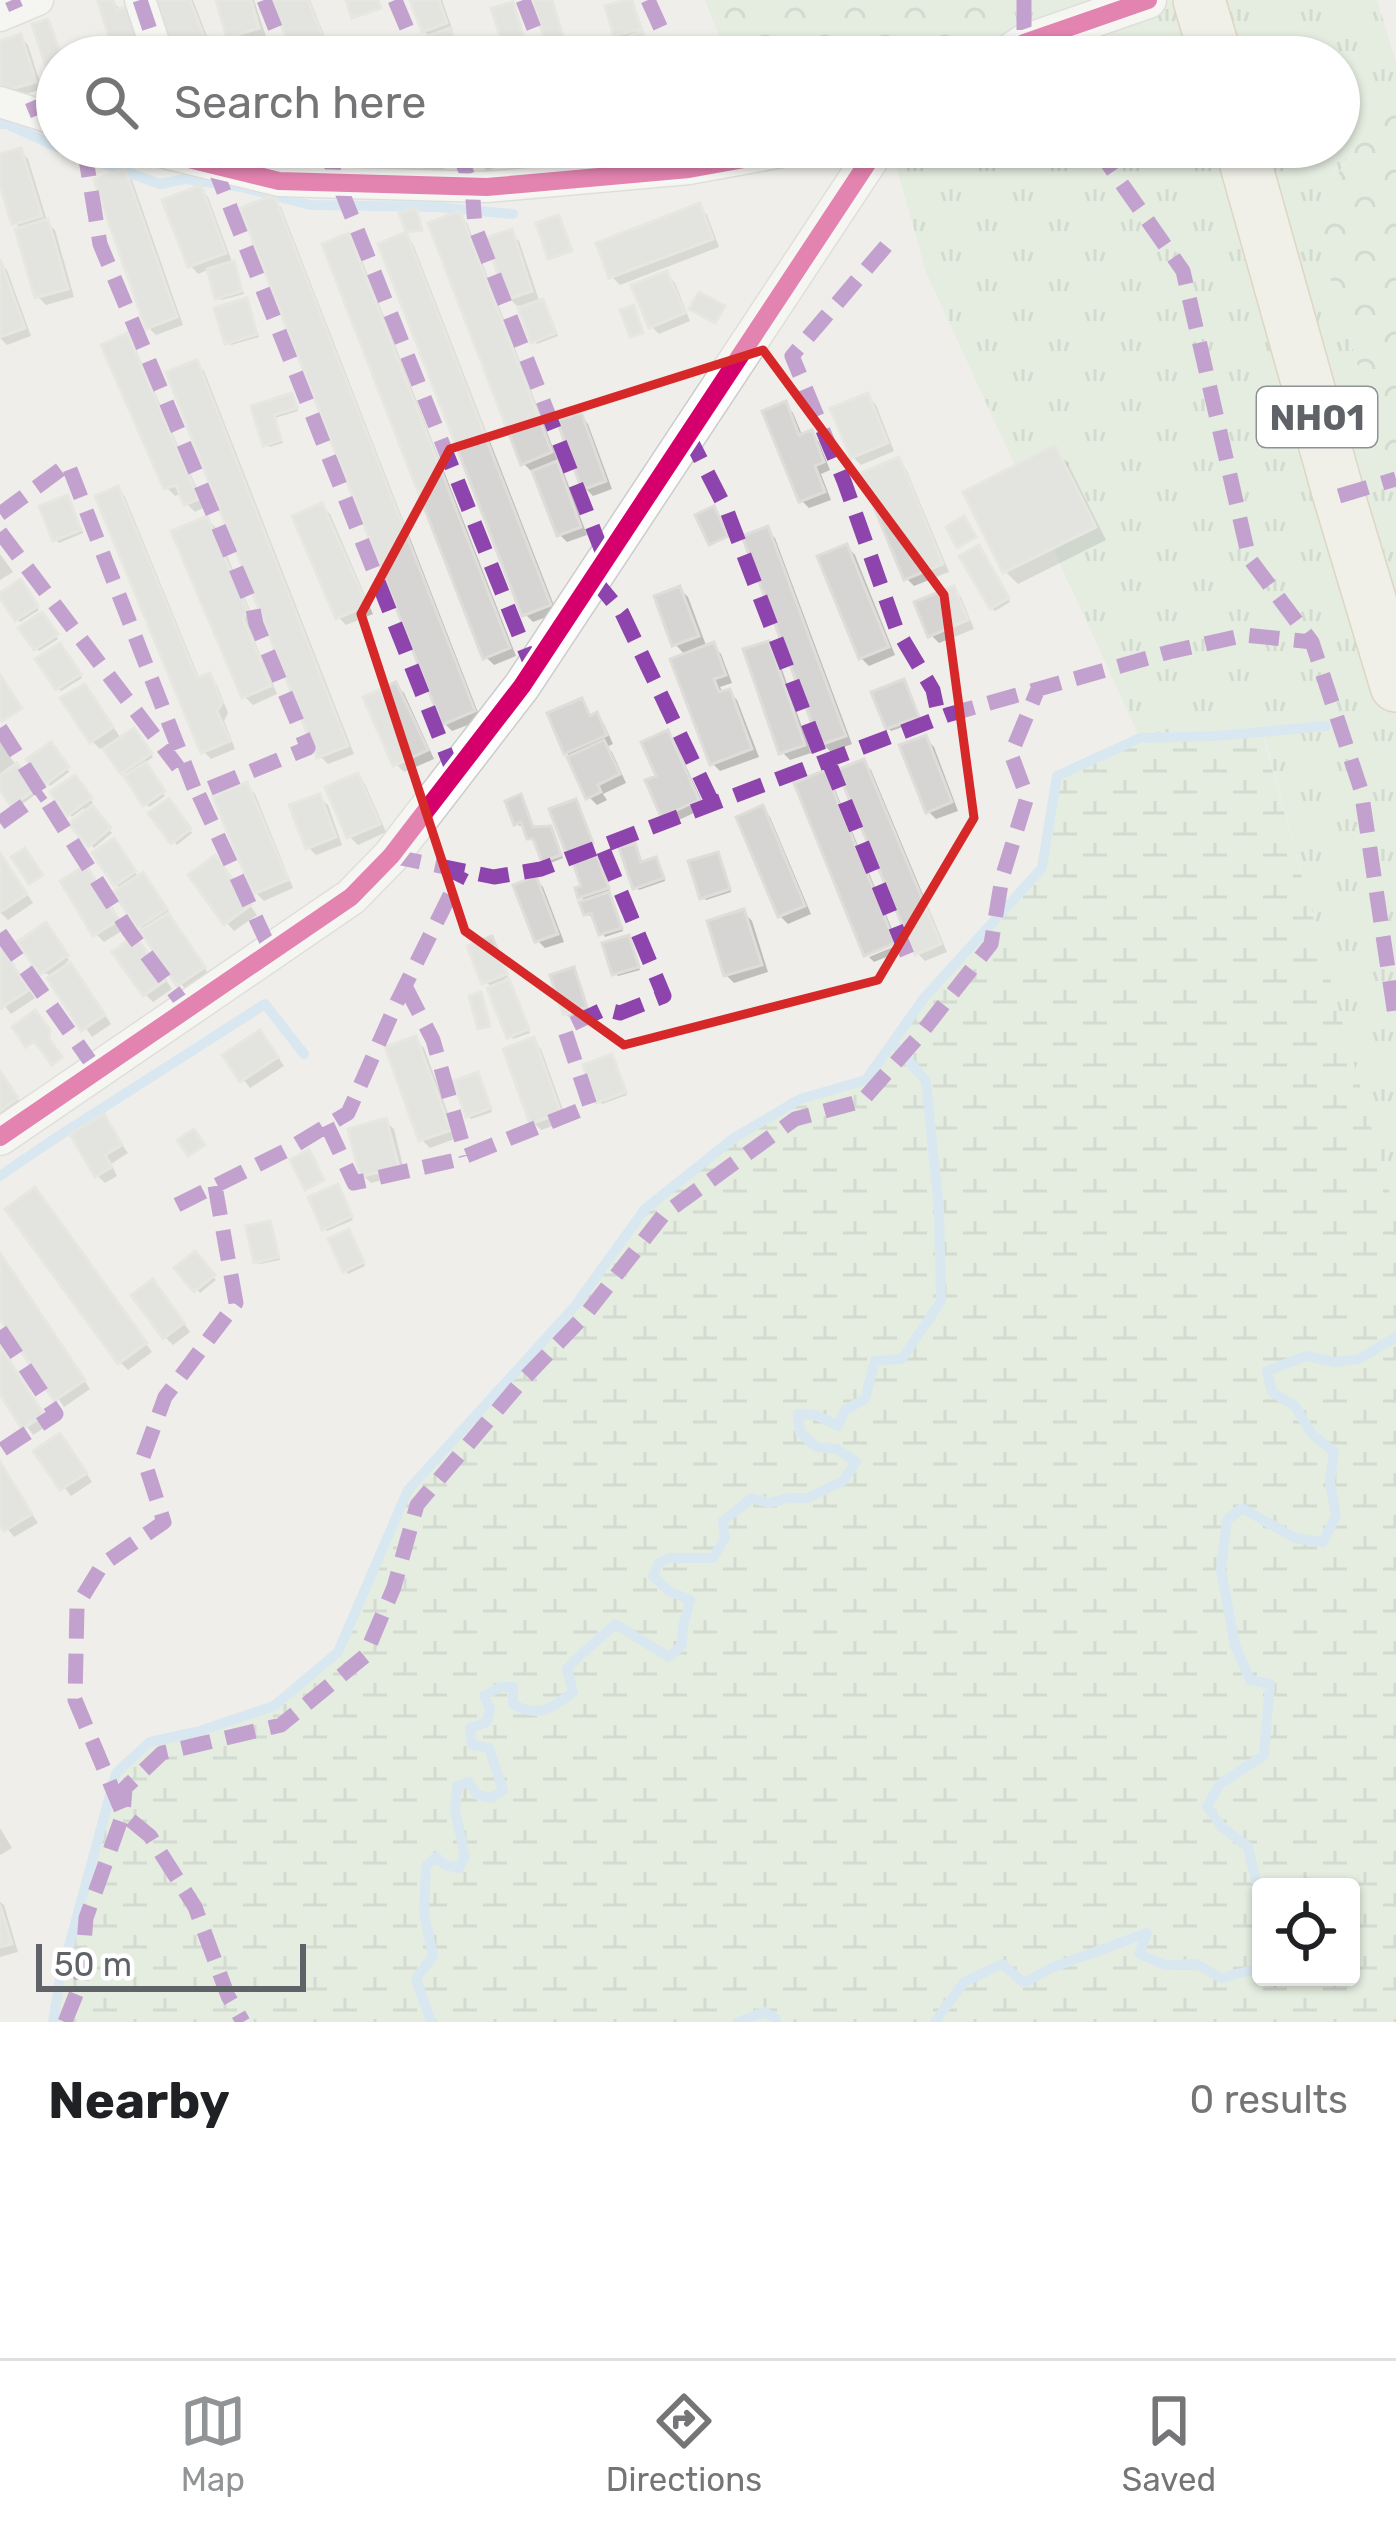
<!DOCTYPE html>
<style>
:root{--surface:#fff;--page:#f2f2f2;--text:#202124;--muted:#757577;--line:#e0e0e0;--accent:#919496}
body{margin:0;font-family:Rubik,sans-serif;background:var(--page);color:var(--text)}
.controls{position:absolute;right:36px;bottom:36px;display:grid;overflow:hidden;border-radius:12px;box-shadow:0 3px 9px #0004}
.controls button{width:108px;height:108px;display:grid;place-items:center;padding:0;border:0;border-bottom:3px solid var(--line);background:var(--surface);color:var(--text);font:60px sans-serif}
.scale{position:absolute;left:36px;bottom:30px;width:270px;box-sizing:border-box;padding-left:12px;border:6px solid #5f6368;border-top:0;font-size:33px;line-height:42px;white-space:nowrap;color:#5f6368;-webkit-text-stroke:9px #fff;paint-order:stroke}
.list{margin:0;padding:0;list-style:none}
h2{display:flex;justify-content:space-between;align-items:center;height:156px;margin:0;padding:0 48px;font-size:51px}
h2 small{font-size:39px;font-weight:400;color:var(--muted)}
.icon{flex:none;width:66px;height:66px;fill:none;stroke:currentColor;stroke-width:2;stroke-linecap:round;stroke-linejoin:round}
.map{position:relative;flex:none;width:1396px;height:2022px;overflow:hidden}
.search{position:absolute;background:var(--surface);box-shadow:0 3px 9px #0004;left:36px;right:36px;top:36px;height:132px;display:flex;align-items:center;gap:30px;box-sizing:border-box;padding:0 42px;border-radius:66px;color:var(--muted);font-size:45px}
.sheet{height:336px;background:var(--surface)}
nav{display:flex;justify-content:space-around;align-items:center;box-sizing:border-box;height:168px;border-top:3px solid var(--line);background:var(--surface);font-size:33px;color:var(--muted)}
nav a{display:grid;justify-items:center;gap:6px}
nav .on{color:var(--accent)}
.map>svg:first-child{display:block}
</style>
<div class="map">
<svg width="1396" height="2022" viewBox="0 0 1396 2022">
<defs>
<pattern id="grass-tufts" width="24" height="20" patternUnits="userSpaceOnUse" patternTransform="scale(3)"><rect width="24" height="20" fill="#d8ebd6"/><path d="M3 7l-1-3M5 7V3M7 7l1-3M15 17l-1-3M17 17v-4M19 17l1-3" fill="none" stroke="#b2c2b1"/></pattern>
<pattern id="forest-crowns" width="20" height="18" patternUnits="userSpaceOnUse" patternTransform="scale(3)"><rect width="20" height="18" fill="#d8ebd6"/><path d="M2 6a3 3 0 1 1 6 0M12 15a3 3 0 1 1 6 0" fill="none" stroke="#b2c2b1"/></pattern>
<pattern id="wetland-marsh" width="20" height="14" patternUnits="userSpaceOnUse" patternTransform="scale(3)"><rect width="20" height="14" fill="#d8ebd6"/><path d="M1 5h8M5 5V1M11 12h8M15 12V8" fill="none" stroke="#b2c2b1"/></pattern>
</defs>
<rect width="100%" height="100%" fill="#efeeea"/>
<!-- grass -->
<path fill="url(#grass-tufts)" d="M1010 0H1377L1396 62V81L1311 217 1396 486V1219L1263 732 1140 738 926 272 891 147H1339V57H1003L1024 43Z"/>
<!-- forest -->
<path fill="url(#forest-crowns)" d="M705 0H1010L1024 43 1003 57H727Z
M1396 81V486L1311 217Z"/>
<!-- wetland -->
<path fill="url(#wetland-marsh)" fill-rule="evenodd" d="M1262 732 1396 1216V2022H53L60 1979 116 1773 150 1742 200 1731 274 1706 338 1652 408 1490 575 1306 645 1209 734 1138 800 1099 866 1080 924 998 1042 868 1057 776 1140 738ZM1261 1887H1351V1977H1261Z"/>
<!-- shadow -->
<path fill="#0003" d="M111 0 119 8 152 57H118L102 3Z
M156 0H193L215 57H177Z
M219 0H254L266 36 238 45 230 37Z
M274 0H310L333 57H297Z
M413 0H442L453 31 450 32 460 57H435L431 38 424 31Z
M631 2 634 5 653 57H629L617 35Z
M512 5 525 38 521 39 528 47 531 57H512V48L504 40Z
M20 37 28 45 42 89 11 99 3 91 0 80V44Z
M334 147H370L375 160 348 170 340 162Z
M404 147H440L448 167 422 178 413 170Z
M473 147H504L509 163 487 171 479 163Z
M548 147H575L580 161 561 168 553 160Z
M20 151 28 159 48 224 55 230 74 297 46 305 38 297 22 230 15 223 0 174V157Z
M124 172 132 180 183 325 156 335 148 327Z
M200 189 208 197 244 294 221 300 210 269 198 274 190 265Z
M273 199 281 207 481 720 452 731 444 723Z
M699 207 707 215 719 247 620 285 612 277Z
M459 214 467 223 558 461 554 462 564 473 587 535 567 542 559 534 535 470 531 471 523 463Z
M511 233 519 241 540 303 545 305 558 336 537 344 520 305 517 306 509 298Z
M405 236 413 244 557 613 533 622 525 614Z
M348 237 356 245 516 656 494 665 486 657Z
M0 263 7 270 31 336 7 345 0 338Z
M667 274 675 283 690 321 659 334 651 326Z
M246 301 259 337 231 345 228 342Z
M126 337 134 345 205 507 195 512 187 504 182 493 175 496 167 488Z
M196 363 204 371 354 754 328 764 320 756Z
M868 396 876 405 894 451 861 465 853 457Z
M294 399 298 411 275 418 283 443 269 447 254 408Z
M785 405 793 413 803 437 811 434 819 442 830 470 821 474 831 500 809 508 801 500Z
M580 415 588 424 612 489 593 496 585 488Z
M1054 449 1067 462 1106 540 1018 584 1006 572Z
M898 461 906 469 949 572 914 586 906 578Z
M117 489 125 497 200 680 209 677 217 685 228 713 224 721 235 749 211 759 203 751Z
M70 501 83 533 59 543 56 540Z
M322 506 330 514 373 614 346 625 338 617Z
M207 519 215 527 254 620 249 628 277 694 253 705 245 697Z
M767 530 775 538 852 744 831 752 823 744Z
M847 547 855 555 895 655 869 666 861 658Z
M981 552 1010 602 995 611 992 608Z
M0 554 13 572 0 580Z
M24 586 39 610 20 622 17 619Z
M680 589 688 597 707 648 713 646 721 654 732 683 720 687 723 694 729 692 737 700 759 757 720 771 712 763 686 656 675 644Z
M953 589 961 597 974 629 939 643 931 635Z
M45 619 58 639 39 651 36 648Z
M768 644 776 652 811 753 790 760 782 752Z
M63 650 82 678 61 691 58 688Z
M904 682 920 721 891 731 888 728Z
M396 685 404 693 434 759 404 772 396 764Z
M92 695 122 740 137 735 153 757 143 764 165 796 149 807 105 746 100 749 92 741Z
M581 701 593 718 596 716 604 724 613 744 606 747 612 752 626 783 603 794 607 800 597 805 589 797 567 753Z
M667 734 675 742 705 808 672 823 664 815 660 777Z
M926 739 934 747 958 811 936 819 928 811Z
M0 742 36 794 17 808 0 785Z
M53 749 69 772 50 786 47 783Z
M863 762 871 770 947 952 925 961 917 953Z
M824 774 832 782 896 939 866 952Z
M357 776 365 784 386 832 358 845 350 837Z
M74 778 93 803 89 805 112 833 94 848 73 824 87 812 84 808 72 817 54 792Z
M247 786 255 794 293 888 264 901 256 893Z
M319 797 328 805 342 845 316 855 308 847Z
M520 798 534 830 553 833 563 858 548 864 537 841 529 837 525 824 520 826 517 823Z
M171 805 192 833 177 845 153 814Z
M578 806 594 847 572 855 569 852Z
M762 809 770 817 811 914 788 924 780 916Z
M117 845 139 878 143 876 151 884 173 918 170 919 210 976 187 992 117 893 122 890 116 884Z
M634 846 643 865 655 860 659 864 665 881 639 890 636 887Z
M0 853 33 903 8 920 0 912Z
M717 855 731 892 706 900 703 897Z
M599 862 610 891 605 892 611 899 623 931 605 937 595 915 590 916 586 913 587 903 581 896Z
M222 867 257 915 234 931 227 923Z
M93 877 125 929 104 942 96 934Z
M535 879 543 887 564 942 545 948 537 940Z
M744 913 752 921 768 972 734 983 726 975Z
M48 929 69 960 66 962 78 974 111 1024 92 1037 48 974 43 973Z
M628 939 640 970 618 976 614 973Z
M494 943 508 977 504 979 511 986 530 1033 513 1039 490 985 484 982Z
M898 945 901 951 874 962 869 957Z
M143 947 172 989 153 1002 145 994Z
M2 951 35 998 11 1014 0 1000Z
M573 971 589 1011 569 1017 565 1014Z
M416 1040 424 1048 457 1138 430 1148 422 1140Z
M533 1041 541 1049 567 1121 541 1130 533 1122Z
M268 1042 284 1066 250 1088 226 1056Z
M614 1061 627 1095 602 1104 599 1101Z
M0 1072 24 1108 0 1123Z
M478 1075 492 1112 471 1119 468 1116Z
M103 1118 128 1153 111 1164 117 1176 105 1183 97 1175Z
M385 1121 394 1129 405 1174 371 1183 363 1175Z
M341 1191 353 1220 327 1231 324 1228Z
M42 1199 152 1352 128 1370 120 1362Z
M269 1224 273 1227 280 1260 260 1264 257 1261Z
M352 1236 365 1266 348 1274 345 1270Z
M0 1254 90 1389 64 1407 0 1314Z
M195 1255 216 1280 200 1293 179 1269Z
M161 1291 190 1332 173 1345 165 1337Z
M0 1346 50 1424 33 1435 0 1389Z
M68 1445 92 1482 71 1496 38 1452Z
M0 1465 38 1523 14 1537 0 1519Z
M0 1828 12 1848 0 1855Z
M0 1902 4 1905 18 1952 0 1957Z"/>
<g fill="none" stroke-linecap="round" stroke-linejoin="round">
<!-- stream -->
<path stroke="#bfe0f9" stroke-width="10" d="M0 124H7L57 147 160 184 186 179 241 187 310 205 437 207 513 214
M0 1176 48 1143 265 1004 304 1054
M1261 1903 1248 1847 1221 1826 1207 1806 1220 1784 1264 1755 1270 1684 1250 1680 1235 1645 1221 1570 1227 1520 1242 1508 1295 1538 1323 1542 1336 1516 1330 1482 1334 1452 1312 1434 1295 1406 1272 1392 1267 1371 1306 1356 1335 1362 1359 1359 1396 1337
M53 2022 60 1979 116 1773 150 1742 200 1731 274 1706 338 1652 408 1490 575 1306 645 1209 734 1138 800 1099 866 1080 924 998 1042 868 1057 776 1140 738 1217 736 1326 726
M431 2022 416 1979 433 1956 424 1914 426 1866 436 1857 445 1865 459 1868 465 1857 455 1810 457 1786 469 1782 477 1795 492 1798 503 1790 489 1748 472 1745 470 1728 487 1722 490 1709 484 1696 500 1687H513V1704C538 1719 552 1708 573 1692L567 1669C582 1652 599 1640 615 1624L669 1657 682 1645 683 1627 690 1600 669 1591 653 1576 658 1564 669 1558H713L725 1538 723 1521 752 1498 769 1503 788 1498H808L843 1481 856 1462 837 1449 816 1447 800 1432 798 1414 816 1415 838 1426 845 1410 865 1399 875 1361 902 1359 941 1301 939 1210 926 1081 893 1043
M739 2022 764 2012 775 2018 776 2022
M935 2022 964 1982 1002 1964 1024 1983 1051 1968 1147 1933 1139 1954 1165 1965 1196 1964 1221 1978 1261 1968"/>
</g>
<!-- building -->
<path fill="#d6d5d3" stroke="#deddd9" stroke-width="3" d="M113 0 116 10 133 5 147 51 115 57 98 1Z
M153 0H190L212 57H174Z
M216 0H251L259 28 227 38Z
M271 0H308L331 57H294Z
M346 0H378L381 8 352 18Z
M410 0H439L447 23 422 32Z
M533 0H552L563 37 545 42Z
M626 0H632L641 29 614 36 605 6Z
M513 2 523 35 502 42 491 8Z
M48 19 59 50 67 53 69 57H57V86L53 88 32 24Z
M450 28 460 57H431L425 37Z
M642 31 653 57H626L619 41Z
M21 34 36 82 1 92 0 41Z
M526 40 531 57H509L506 46Z
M287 147H313L317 157 294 165Z
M331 147H367L369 152 337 163Z
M401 147H437L442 159 411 172Z
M470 147H501L503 155 476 164Z
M545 147H572L574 153 550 161Z
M21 148 42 216 12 225 0 185V154Z
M125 169 177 317 146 329 94 180Z
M201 185 226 253 188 267 162 200Z
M274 195 475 711 442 725 240 208Z
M700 203 713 239 609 278 596 243Z
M416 208 422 230 406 232 399 213Z
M460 211 552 452 521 465 428 223Z
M559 215 572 251 548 259 536 223Z
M48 219 68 289 35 298 15 229Z
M512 229 532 291 506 300 486 238Z
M406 232 551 605 522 616 378 244Z
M349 233 510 648 483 659 322 244Z
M0 259 25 328 0 337Z
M234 261 242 291 215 299 207 269Z
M667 271 685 313 649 328 631 285Z
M699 292 725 306 715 323 689 309Z
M247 298 257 334 225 344 214 308Z
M543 299 556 333 531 343 518 308Z
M634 305 643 333 630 337 620 310Z
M127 333 199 499 184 505 176 485 164 489 101 345Z
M197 360 348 746 317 758 166 372Z
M292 393 297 408 274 415 281 440 263 446 251 406Z
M868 393 888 443 851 458 830 408Z
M786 401 799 435 812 430 824 462 815 466 825 492 799 502 762 411Z
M581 412 606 481 582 490 557 421Z
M1055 445 1096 527 1003 573 963 492Z
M899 457 943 564 904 580 860 473Z
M557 461 581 527 557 536 532 471Z
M118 486 197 678 210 673 222 703 217 711 230 741 201 753 95 496Z
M68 495 81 530 53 541 39 506Z
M322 503 367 605 336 619 292 516Z
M714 506 728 536 709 545 695 515Z
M207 516 248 611 243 618 271 686 242 698 171 531Z
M964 516 976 537 957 548 946 527Z
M768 526 846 736 820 745 742 536Z
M847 544 889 647 859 659 817 556Z
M979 545 1009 598 990 609 959 556Z
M21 579 38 606 15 621 0 598V593Z
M680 586 699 636 672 646 654 596Z
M954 586 968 620 928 637 914 602Z
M42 612 58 634 34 650 18 628Z
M769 641 805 745 779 754 743 649Z
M714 642 726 675 714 679 719 692 730 689 752 749 710 765 670 659Z
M60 643 81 674 56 690 35 659Z
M0 675 22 708 2 721 0 717Z
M904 679 919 717 886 729 871 692Z
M396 682 428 750 393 766 363 697Z
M85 684 113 727 90 743 60 698Z
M582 698 590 716 597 712 607 735 564 754 547 713Z
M134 728 152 753 121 774 103 749Z
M668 730 699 800 661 817 645 780 656 776 641 742Z
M926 735 952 802 926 813 899 745Z
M604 740 620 774 598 785 601 792 586 799 567 757Z
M51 742 69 767 45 785 26 759Z
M864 759 941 944 915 955 837 770Z
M146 762 165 791 143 806 124 776Z
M17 763 35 790 11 806 0 790V775Z
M825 770 895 943 864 956 794 783Z
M358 773 380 824 347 838 325 787Z
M75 775 92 798 67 816 50 792Z
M247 782 288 880 253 894 213 797Z
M320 794 336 837 306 849 289 805Z
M521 794 533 827 551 826 561 855 542 862 533 839H527L521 822 514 825 505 801Z
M169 798 191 829 171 844 148 813Z
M576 799 593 843 566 853 549 809Z
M92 805 111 828 88 847 69 824Z
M763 805 805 906 778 917 736 817Z
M114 838 136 871 114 886 92 853Z
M635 843 641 862 656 857 664 878 633 889 619 848Z
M25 848 43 875 29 884 11 857Z
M718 852 730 889 700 899 688 861Z
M0 853 27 894 0 912Z
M215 855 251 905 224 925 188 875Z
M597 855 609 888 578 898 575 888 581 886 573 863Z
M86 865 119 920 93 936 60 881Z
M143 872 167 909 137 928 113 892Z
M536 876 558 934 535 942 513 885Z
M609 892 622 928 599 935 591 913 584 915 579 902Z
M744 909 762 965 724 976 707 921Z
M168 913 205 967 177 986 140 931Z
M46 922 68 955 40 975 17 942Z
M135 935 166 980 143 996 112 952Z
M629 935 639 967 612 975 602 943Z
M492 936 507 974 482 984 467 946Z
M2 947 29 990 1 1008 0 948Z
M70 962 105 1015 81 1031 47 978Z
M574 967 587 1007 563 1015 550 975Z
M509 979 529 1029 507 1038 487 988Z
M481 992 490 1026 478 1029 469 996Z
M35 1010 50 1030 49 1039 62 1057 52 1065 34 1041 26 1047 12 1027Z
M260 1030 278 1057 240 1082 222 1055Z
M416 1036 451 1130 419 1141 385 1047Z
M534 1037 561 1113 530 1124 503 1049Z
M612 1054 626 1092 596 1103 583 1065Z
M0 1071 18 1098 0 1111Z
M478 1072 491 1108 466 1117 453 1081Z
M104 1114 122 1145 105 1155 112 1167 95 1177 70 1134Z
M386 1118 399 1167 360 1177 348 1129Z
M194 1129 205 1145 188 1156 177 1140Z
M309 1149 324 1180 305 1190 290 1160Z
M338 1184 352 1216 322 1230 308 1197Z
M35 1187 147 1343 118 1364 5 1209Z
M270 1221 279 1257 254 1263 246 1226Z
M349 1229 364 1262 343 1272 328 1239Z
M195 1251 215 1275 194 1292 174 1268Z
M0 1253 85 1380 54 1401 0 1319Z
M153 1279 184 1323 163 1339 131 1295Z
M0 1346 44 1415 22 1429 0 1394Z
M60 1433 87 1473 60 1490 33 1451Z
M0 1462 32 1514 4 1531 0 1525Z
M0 1905 12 1944 0 1947Z"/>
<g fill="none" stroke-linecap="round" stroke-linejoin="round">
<defs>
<path id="minor" d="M140 0 159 57
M0 16 38 0
M0 102 57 120
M140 147 279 181 487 187 689 169 809 147"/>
<path id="tertiary" d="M1003 57 1024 43 1148 0
M0 1137 351 897 391 856 522 686 878 147"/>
<path id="trunk" d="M1199 0 1216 57
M1241 147 1339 496 1396 686"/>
</defs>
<!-- minor casing -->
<use href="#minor" stroke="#cbcccc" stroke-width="33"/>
<!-- tertiary casing -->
<use href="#tertiary" stroke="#cbcccc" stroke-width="39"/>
<!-- trunk casing -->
<use href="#trunk" stroke="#c8b996" stroke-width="54"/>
<!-- minor -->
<use href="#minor" stroke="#fdfcfc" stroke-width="30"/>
<!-- tertiary -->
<use href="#tertiary" stroke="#fdfcfc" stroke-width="36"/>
<!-- trunk -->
<use href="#trunk" stroke="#f2f0e6" stroke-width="51"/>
<!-- quiet -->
<path stroke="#8e44ad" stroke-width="15" stroke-dasharray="30 15" stroke-linecap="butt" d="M12 0 16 9
M140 0 159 57
M264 0 287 57
M395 0 419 57
M523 0 545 57
M648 0 674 57
M1024 0V43L1030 52
M28 111 57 99
M84 147 100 244 253 609 256 624 308 748 198 793 271 951
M324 147 533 670
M456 147 472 186 475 227 605 559
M580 147 592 178
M1096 147 1183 271 1249 558 1312 642 1361 790 1396 1022
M213 164 454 774
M886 246 792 356 844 481 896 628 933 690 939 718
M687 433 727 511 823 762
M1339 496 1396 479
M0 514 68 464 194 788
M0 532 178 767
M593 578 622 613 713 804
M0 728 129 931 187 1009
M828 760 912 967
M0 823 43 792
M391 856 494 877 541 869 947 715 1169 652 1245 635 1312 642
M0 933 97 1071
M405 986 433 1040 466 1156
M327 1125 354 1183 456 1160 590 1106 564 1028 604 1009 620 1013 664 996 602 847
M215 1186 236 1303 165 1397 143 1457 164 1522 102 1565 77 1606 75 1700 123 1814 150 1836 195 1907 228 1996 243 2022
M177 1205 287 1150 348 1113 397 1002 462 871
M0 1330 56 1414 0 1451
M65 2022 81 1982 86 1918 123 1814 125 1788 162 1753 281 1725 365 1656 394 1587 417 1505 520 1383 586 1314 664 1214 795 1119 862 1101 919 1036 991 944 1002 878 1027 797 1011 754 1038 689"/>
<defs>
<path id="cycleway" d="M1003 57 1024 43 1148 0
M140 147 279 181 487 187 689 169 809 147
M0 1137 351 897 391 856 522 686 878 147"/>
</defs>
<!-- cycleway casing -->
<use href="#cycleway" stroke="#fff" stroke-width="26"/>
<!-- cycleway -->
<use href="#cycleway" stroke="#d6006c" stroke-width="18"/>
</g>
<!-- marked area -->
<path d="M0 0H1396V2022H0ZM763 350 944 595 974 818 878 980 624 1045 465 931 361 614 450 449Z" fill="#efeeea" fill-opacity=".55" fill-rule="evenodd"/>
<path fill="none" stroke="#d62828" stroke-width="9" stroke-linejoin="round" d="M763 350 944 595 974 818 878 980 624 1045 465 931 361 614 450 449Z"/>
<g text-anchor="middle" stroke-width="9" stroke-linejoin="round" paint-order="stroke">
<!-- shield labels -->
<rect fill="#fff" stroke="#8f9295" stroke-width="3" x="1257" y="387" width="120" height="60" rx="9"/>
<g font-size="36" font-weight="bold" fill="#5f6368">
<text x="1317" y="430">NH01</text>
</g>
</g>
</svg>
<div class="controls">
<button><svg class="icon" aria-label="locate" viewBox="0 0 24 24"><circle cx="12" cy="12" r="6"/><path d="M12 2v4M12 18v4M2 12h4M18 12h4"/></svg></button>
</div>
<div class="scale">50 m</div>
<div class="search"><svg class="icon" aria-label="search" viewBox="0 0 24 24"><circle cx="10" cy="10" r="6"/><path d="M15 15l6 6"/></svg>Search here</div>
</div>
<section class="sheet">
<h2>Nearby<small>0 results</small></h2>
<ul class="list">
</ul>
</section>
<nav>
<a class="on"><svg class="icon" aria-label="map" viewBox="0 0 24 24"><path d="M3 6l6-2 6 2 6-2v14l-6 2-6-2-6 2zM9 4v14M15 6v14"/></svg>Map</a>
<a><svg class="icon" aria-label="directions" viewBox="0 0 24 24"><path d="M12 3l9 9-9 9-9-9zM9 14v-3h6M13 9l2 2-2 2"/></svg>Directions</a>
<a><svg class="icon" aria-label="saved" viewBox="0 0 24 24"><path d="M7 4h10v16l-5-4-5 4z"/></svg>Saved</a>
</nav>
